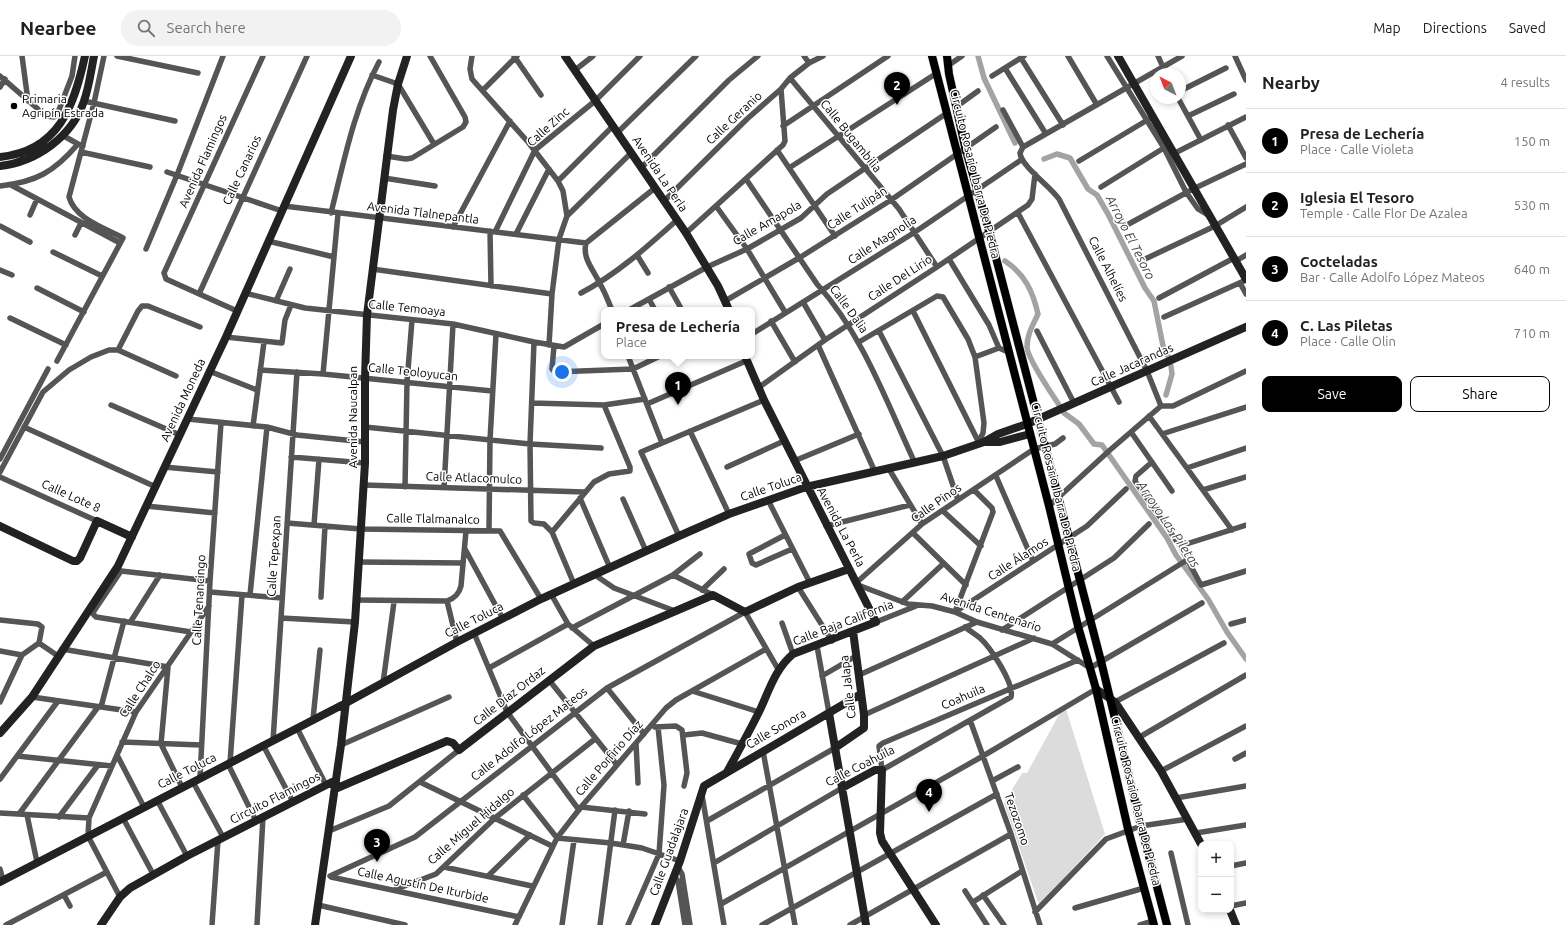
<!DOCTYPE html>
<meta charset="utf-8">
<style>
:root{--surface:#fff;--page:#f2f2f2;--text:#202124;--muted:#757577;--line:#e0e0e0;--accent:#000}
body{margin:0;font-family:Ubuntu,sans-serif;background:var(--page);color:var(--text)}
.controls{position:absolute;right:12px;bottom:12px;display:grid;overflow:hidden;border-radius:8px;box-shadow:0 2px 6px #0003}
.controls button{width:36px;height:36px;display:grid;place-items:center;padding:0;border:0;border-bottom:1px solid var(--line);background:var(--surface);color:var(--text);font:20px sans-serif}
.compass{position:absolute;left:1150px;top:12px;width:36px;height:36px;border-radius:50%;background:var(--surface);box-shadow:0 2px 6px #0003;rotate:318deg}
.you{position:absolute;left:562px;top:316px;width:14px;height:14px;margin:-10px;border:3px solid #fff;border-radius:50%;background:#1a73e8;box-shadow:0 0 0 6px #1a73e833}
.badge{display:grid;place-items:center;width:26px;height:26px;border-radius:50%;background:var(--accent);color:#fff;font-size:13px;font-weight:700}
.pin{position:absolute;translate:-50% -33px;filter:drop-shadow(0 1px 2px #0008)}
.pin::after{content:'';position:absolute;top:21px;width:14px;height:12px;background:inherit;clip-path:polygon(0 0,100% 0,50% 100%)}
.popup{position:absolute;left:601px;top:251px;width:154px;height:52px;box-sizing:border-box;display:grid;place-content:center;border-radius:8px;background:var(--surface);filter:drop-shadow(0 1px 3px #0005);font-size:13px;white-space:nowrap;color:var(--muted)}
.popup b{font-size:15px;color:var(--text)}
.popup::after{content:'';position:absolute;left:50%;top:100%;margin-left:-8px;border:8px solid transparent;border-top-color:var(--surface)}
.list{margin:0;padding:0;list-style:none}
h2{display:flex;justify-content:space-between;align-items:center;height:52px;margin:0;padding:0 16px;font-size:17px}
h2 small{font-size:13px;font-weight:400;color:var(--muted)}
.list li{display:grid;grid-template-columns:26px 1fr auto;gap:12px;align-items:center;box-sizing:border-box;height:64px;padding:0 16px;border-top:1px solid var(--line)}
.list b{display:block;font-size:15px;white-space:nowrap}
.list p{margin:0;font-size:13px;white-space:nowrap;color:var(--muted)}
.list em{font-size:13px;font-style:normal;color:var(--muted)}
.actions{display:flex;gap:8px;padding:12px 16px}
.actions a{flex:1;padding:9px 0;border:1px solid var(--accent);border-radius:8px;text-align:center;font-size:14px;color:var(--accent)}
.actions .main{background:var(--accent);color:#fff}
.icon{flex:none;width:22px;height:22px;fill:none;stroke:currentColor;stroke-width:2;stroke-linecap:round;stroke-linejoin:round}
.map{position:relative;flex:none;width:1246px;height:869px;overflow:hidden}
header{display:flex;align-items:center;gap:24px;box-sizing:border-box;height:56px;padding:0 20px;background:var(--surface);border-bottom:1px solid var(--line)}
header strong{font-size:19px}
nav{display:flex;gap:22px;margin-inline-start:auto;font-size:14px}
.search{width:280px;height:36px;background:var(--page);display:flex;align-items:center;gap:10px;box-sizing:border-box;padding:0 14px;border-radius:22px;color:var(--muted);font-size:15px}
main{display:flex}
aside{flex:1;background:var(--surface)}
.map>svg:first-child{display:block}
</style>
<header>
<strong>Nearbee</strong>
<div class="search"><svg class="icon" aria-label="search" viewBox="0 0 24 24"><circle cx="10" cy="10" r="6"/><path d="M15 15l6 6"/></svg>Search here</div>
<nav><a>Map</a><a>Directions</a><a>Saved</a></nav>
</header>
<main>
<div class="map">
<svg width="1246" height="869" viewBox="0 0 1246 869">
<rect width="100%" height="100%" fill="#fff"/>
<!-- green -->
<path fill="#dcdcdc" d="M1066 653 1105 778 1039 849 1004 747 1022 717H1027L1061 655Z"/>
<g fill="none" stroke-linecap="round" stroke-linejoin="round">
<!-- canal -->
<path stroke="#a3a3a3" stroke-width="5.5" d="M978 0 984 22 1015 87
M1044 103 1057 98 1070 102 1088 133 1097 139 1108 158 1145 232 1154 245 1163 290 1169 302
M1005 205C1025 218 1033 236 1038 258 1033 269 1027 278 1027 291 1027 302 1052 338 1059 349
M1166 339 1172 318 1171 310
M1064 357 1079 368 1094 388 1102 389 1167 482 1176 499 1208 543 1227 576 1246 603"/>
<defs>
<path id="primary" d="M932 0 1049 450 1078 570 1096 633 1128 773 1154 869
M947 0 949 18 965 91 989 175 1101 605 1141 770 1167 869"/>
</defs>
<!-- primary casing -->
<use href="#primary" stroke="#dbdbdb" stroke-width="9"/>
<!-- street -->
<path stroke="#555" stroke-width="5.5" d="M22 0 28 45
M117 0 198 17
M472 0 470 13 472 23 528 86 558 125 563 135 567 160
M514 0 541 39
M804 0 809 7
M1068 0 1097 49
M1107 0 1164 92 1186 136 1198 153 1208 159
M1158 0 1166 18
M1235 0 1246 24
M1021 2 1063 69
M949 9 962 0
M1005 12 1046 78
M575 14 593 0
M372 19 398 28 434 88
M0 20 46 60 54 61 57 59 72 20 75 0
M992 20 1024 0
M790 22 899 153 937 211
M0 31 5 23
M483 34 517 0
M1180 35 1226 12
M1178 42 1201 84
M84 45 175 65
M956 51 978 35
M1003 54 1023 91
M1188 60 1234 38
M1228 69 1246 102
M783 70 888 0
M617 77 696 0
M62 79 78 88
M777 94 835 180
M81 96 150 111
M1175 97 1246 61
M386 100 406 103 412 102 463 71 466 66 465 61 430 0
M1079 105 1149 63
M641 112 729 24 758 0
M789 112 937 17
M167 116 282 155
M384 122 435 130
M746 123 817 228C863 279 886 345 915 407
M558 125 613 70
M11 129 120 187
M0 130C36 126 54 116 78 88L83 90
M1101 131 1167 90
M664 145 747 63 781 33 790 22 809 7 823 0
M284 150 586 187
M716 150 747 193 785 256
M331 157C344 105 354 53 379 6
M1018 157 1119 346
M30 159 37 143
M0 170 30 186
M1125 170 1193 133 1246 108
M453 171 510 65
M490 175 491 230
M495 176 535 94 595 45 640 0
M686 177 783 89 785 85 781 33
M516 178 549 113
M75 179 81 167
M268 185 334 201
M586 187 655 132
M586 187C582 203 594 214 600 228 605 236 608 245 612 254
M146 193 177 119 223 0
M53 196 102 220
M637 199 648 217
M949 203 989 269 999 292 1008 296
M1143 204 1215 170 1246 151
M1236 205 1246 199
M372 213 552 238
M0 214 12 219
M1240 227 1246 238
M669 231 682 254
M37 232 84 256
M245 237 305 252 453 268 534 286 564 291 604 268
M581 237C617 218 647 191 677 164
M199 238 307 0
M1159 242 1234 202
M649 243 655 254
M276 245 290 213
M725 245 799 202 891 144 996 71
M803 246 825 284
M629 254 707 211 747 193 801 162 827 138 947 57
M237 255 166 223 164 217 263 0
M913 255 979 387
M1164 261 1246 224
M10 262 66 289
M771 265 795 306
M879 275 943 400 958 444
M1037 275 1074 347
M752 278 915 176 1021 104
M226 281 282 287 285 264 291 249
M534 286 530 388 531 465 534 467 544 468 552 476 574 528
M859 286 937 240 943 241 968 283 975 301 984 367 983 377 979 385
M549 289 552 238 559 183 567 160 631 97
M818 289 875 416
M554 290 552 313 555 316 633 313 660 300
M118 294 138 255 142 250H148L200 271
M628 300 662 387
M975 301 999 292
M57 305 123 182C105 172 75 163 69 141L94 47 104 0
M260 314 323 318 492 335
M209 315 257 334
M323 318 338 158
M758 332 825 284 937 211 1028 149 1032 143 1035 118
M532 347 604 349 645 343
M647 348 746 305
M111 349 180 379
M1161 350 1147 315 1059 143C1050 130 1021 110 1020 97L1023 91 1182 0
M1161 350H1173L1246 315
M1149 360 1232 474
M188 363 267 371 297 379 365 386
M253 370 264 286
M24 371 156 431
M365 371 530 388 601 392
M690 375 729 458
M1131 376 1172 435
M1162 378 1246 351
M291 401 365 407
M0 403 48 313
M794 405 859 378
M1152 406 1136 420 1135 425 1180 490 1201 529 1246 515
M164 411 218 416
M727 411 784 385
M1187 412 1246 392
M889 413 922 468
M0 416 43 336 69 314 91 301 109 294H118L176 320
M996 420 1033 505
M0 421 97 465
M364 429 584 436
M405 431 407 326 412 264
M444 432 453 268
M1203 434 1246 421
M580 442 610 512
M623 443 646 495
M768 444 810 527
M146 450 215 457
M1049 450 1110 394 1161 350
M943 455 981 490
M287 467 361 473 500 475 541 543
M314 469 319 403
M826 470 910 449
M489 474 490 384 496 278
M552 476 594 426 609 418 630 415V411L604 349
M913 477 966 529
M785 479 749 498 752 507 756 509 792 493
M679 480 641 396 764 344
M1180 490 1246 469
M465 493 503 563
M359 506 463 507
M595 519 614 532 675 555
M673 519 713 539
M856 527 922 468 1034 393 1055 388 1063 382
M858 529 908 548 932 550 955 556 977 566 1052 588 1090 612 1202 547
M798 531 832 585
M702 534 724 513
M210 536 282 542
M551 538 568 568 594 590
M250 539 267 371
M321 541 325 470
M356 544 447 545C455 542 459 538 461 530L466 475
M447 545 457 586
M902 546 943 508
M955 556 1087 470 1126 433
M955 556 993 456 992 452 974 434
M281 562 355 566
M0 564 38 568 42 571 39 587 22 599
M131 565 160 519
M876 566 916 550
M782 567 793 598
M1231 568 1246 564
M965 571C970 575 975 578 980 582 990 591 1015 628 1011 641L882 714 879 690 883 687 1078 604
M572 572 673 519 700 498
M1002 574 1114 502 1149 468
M191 576 96 561 93 558 94 555 121 515 210 525
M474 577 507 656 579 754
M39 587 58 600
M1052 588 1187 504
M817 590 829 657
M62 593 168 611 161 688 182 731
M0 595 22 599
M489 612 568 568
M859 619 977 566
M822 620 856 600
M549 624 617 709
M383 627 394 546
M607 632 644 678
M692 635 759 656
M32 641 136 656
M0 646 22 599
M1115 646 1224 587
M101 651 124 565
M864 659 1034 582
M313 663 320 594
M970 664 1011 778 1040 869
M655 671 676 670 682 674 687 717 684 730
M297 672 326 729
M684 679 702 677 742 688
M1138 682 1246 619
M273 685 297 316
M122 686 201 689
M636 687 638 727
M263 689 293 746
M341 689 449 641
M763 695 795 869
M117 699 144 751
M17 700 112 710
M1235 703 1246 697
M230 707 242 539
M228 708 256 765
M1161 715 1246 670
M200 722 210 525 221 367
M0 723 58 645
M992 725 1018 711
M193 726 223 781
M420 726 552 790
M523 739 557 782 611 787 642 792 680 805
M702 739 724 869
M1176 742 1246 730
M157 744 187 800
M581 751 645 758
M0 757 89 762
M19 758 98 651
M27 759 37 806
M59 761 98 709
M123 762 153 818
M707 765 835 692
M329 775 389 750 459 694
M1196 777 1246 769
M623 789 629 755
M1171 797 1188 869
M714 807 842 732
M1231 810 1246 807
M444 811 532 830
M678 811 682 818 690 869
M0 813 3 824
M330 820 415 781 607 632 745 556 778 613
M488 820 530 779
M674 820 678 825 685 869
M331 821 519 861
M394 834 436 818 495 762 595 683
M965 835 987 869
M64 839 70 850
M983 839 1004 869
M120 841 88 780 89 762 136 656 209 550
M973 846 1022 815
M721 848 983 700 1096 633
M318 849 405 869
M1231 850 1246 847
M1075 852 1144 832
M1035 856 1106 783 1141 770 1188 763
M6 869 107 816
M212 869 218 784
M257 869 263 761
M515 869 557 782 581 751 666 652 676 644 766 593
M562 869 574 784
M600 869 615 754
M628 869 659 798 664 729 658 671
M762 869 997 738
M850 869 1011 778
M1140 869 1153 865"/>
<!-- secondary -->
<path stroke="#222" stroke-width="8" d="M565 0 686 177 718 230 729 254
M1118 0 1246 223
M0 101C59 95 74 50 85 0
M0 110C36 106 72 81 84 45 89 31 91 15 94 0
M985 386H1000L1030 378
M0 470 73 505H77L80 502 97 465 132 481
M1096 633 1115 646 1161 715 1201 788
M829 657 866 869
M0 677 32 641 118 510 226 281 351 0
M835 692 864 672V659L853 575
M727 716C738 696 749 676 759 656 769 635 775 613 793 598L876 566 764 344 745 300
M842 732 875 714H882L880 777 882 785 936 869
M335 733 447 685 453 687 459 694 594 590 713 539 745 556 798 531 849 513
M0 826 346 647 457 586 541 543 679 480 729 458 806 431 943 400 984 386 998 378 1027 368 1246 271
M1230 854 1236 869
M101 869 120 841 130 832 187 800 336 724
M315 869 341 689 355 566 365 407V322L367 259 393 54 398 28 407 0
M655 869 680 805 704 730 861 638"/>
<!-- primary -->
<use href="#primary" stroke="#000" stroke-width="8"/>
</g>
<!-- markers -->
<circle fill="#000" stroke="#fff" stroke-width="1.5" cx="14" cy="50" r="4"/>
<g text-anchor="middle" stroke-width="3" stroke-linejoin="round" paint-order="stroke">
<!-- poi labels -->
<g font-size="12" fill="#000" stroke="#fff" text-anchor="start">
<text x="22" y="47">Primaria<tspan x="22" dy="14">Agripín Estrada</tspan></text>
</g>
<!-- street labels -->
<g font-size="12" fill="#000" stroke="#fff">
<text transform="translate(734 62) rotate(-43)" y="4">Calle Geranio</text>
<text transform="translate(548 71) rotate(-42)" y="4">Calle Zinc</text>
<text transform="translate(851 80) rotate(51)" y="4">Calle Bugambilia</text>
<text transform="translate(203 105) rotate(-66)" y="4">Avenida Flamingos</text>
<text transform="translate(242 114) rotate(-65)" y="4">Calle Canarios</text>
<text transform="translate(660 118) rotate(56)" y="4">Avenida La Perla</text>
<text transform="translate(975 118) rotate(76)" y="4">Circuito Rosario Ibarra De Piedra</text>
<text transform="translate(857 152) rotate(-33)" y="4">Calle Tulipán</text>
<text transform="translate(423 157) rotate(7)" y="4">Avenida Tlalnepantla</text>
<text transform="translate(767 167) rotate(-30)" y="4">Calle Amapola</text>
<text transform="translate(882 184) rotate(-33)" y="4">Calle Magnolia</text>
<text transform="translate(1108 213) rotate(63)" y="4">Calle Alhelíes</text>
<text transform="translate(900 222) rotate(-33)" y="4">Calle Del Lirio</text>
<text transform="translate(407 252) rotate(6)" y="4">Calle Temoaya</text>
<text transform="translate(849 253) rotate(54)" y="4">Calle Dalia</text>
<text transform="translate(1132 309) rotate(-24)" y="4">Calle Jacarandas</text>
<text transform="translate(413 316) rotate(6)" y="4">Calle Teoloyucan</text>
<text transform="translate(183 344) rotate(-65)" y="4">Avenida Moneda</text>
<text transform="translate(353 361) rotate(-90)" y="4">Avenida Naucalpan</text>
<text transform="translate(474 422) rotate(2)" y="4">Calle Atlacomulco</text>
<text transform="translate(771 431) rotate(-19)" y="4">Calle Toluca</text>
<text transform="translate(1056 431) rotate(76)" y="4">Circuito Rosario Ibarra De Piedra</text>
<text transform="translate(71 440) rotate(24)" y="4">Calle Lote 8</text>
<text transform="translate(936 447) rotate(-35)" y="4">Calle Pinos</text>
<text transform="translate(433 463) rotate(1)" y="4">Calle Tlalmanalco</text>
<text transform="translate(841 471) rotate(62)" y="4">Avenida La Perla</text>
<text transform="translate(274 500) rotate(-86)" y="4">Calle Tepexpan</text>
<text transform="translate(1018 503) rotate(-33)" y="4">Calle Álamos</text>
<text transform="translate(199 544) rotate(-87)" y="4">Calle Tenancingo</text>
<text transform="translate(991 556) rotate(18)" y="4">Avenida Centenario</text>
<text transform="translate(474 564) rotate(-27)" y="4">Calle Toluca</text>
<text transform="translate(843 567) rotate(-21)" y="4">Calle Baja California</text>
<text transform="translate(848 631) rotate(-97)" y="4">Calle Jalapa</text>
<text transform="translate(140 633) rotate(-57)" y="4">Calle Chalco</text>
<text transform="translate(509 640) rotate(-38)" y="4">Calle Díaz Ordaz</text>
<text transform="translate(963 641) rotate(-23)" y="4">Coahuila</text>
<text transform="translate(776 673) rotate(-30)" y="4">Calle Sonora</text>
<text transform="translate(529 678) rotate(-38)" y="4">Calle Adolfo López Mateos</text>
<text transform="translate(609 702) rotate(-49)" y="4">Calle Porfirio Díaz</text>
<text transform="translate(860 710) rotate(-27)" y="4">Calle Coahuila</text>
<text transform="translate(187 715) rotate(-27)" y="4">Calle Toluca</text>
<text transform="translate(275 742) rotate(-27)" y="4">Circuito Flamingos</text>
<text transform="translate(1136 745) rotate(76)" y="4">Circuito Rosario Ibarra De Piedra</text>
<text transform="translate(1017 763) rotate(71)" y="4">Tezozomo</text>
<text transform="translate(471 770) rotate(-41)" y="4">Calle Miguel Hidalgo</text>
<text transform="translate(669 796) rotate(-70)" y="4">Calle Guadalajara</text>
<text transform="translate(423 829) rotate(12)" y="4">Calle Agustín De Iturbide</text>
</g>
<!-- water labels -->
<g font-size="13" font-style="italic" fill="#444" stroke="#fff">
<text transform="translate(1131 181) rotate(63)" y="5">Arroyo El Tesoro</text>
<text transform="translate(1169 468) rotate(56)" y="5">Arroyo Las Piletas</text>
</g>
</g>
</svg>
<div class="controls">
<button>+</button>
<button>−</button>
</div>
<svg class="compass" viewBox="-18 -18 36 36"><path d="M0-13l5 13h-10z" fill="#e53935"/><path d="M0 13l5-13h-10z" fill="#757577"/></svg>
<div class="you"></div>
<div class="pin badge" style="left:678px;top:349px">1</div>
<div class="popup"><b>Presa de Lechería</b>Place</div>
<div class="pin badge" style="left:897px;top:49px">2</div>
<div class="pin badge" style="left:377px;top:806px">3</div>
<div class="pin badge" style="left:929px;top:756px">4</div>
</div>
<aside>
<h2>Nearby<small>4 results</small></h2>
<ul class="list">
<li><span class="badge">1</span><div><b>Presa de Lechería</b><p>Place · Calle Violeta</p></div><em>150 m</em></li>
<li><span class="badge">2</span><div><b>Iglesia El Tesoro</b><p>Temple · Calle Flor De Azalea</p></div><em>530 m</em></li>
<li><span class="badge">3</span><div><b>Cocteladas</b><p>Bar · Calle Adolfo López Mateos</p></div><em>640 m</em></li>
<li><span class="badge">4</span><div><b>C. Las Piletas</b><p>Place · Calle Olin</p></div><em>710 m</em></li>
</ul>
<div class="actions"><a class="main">Save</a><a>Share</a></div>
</aside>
</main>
